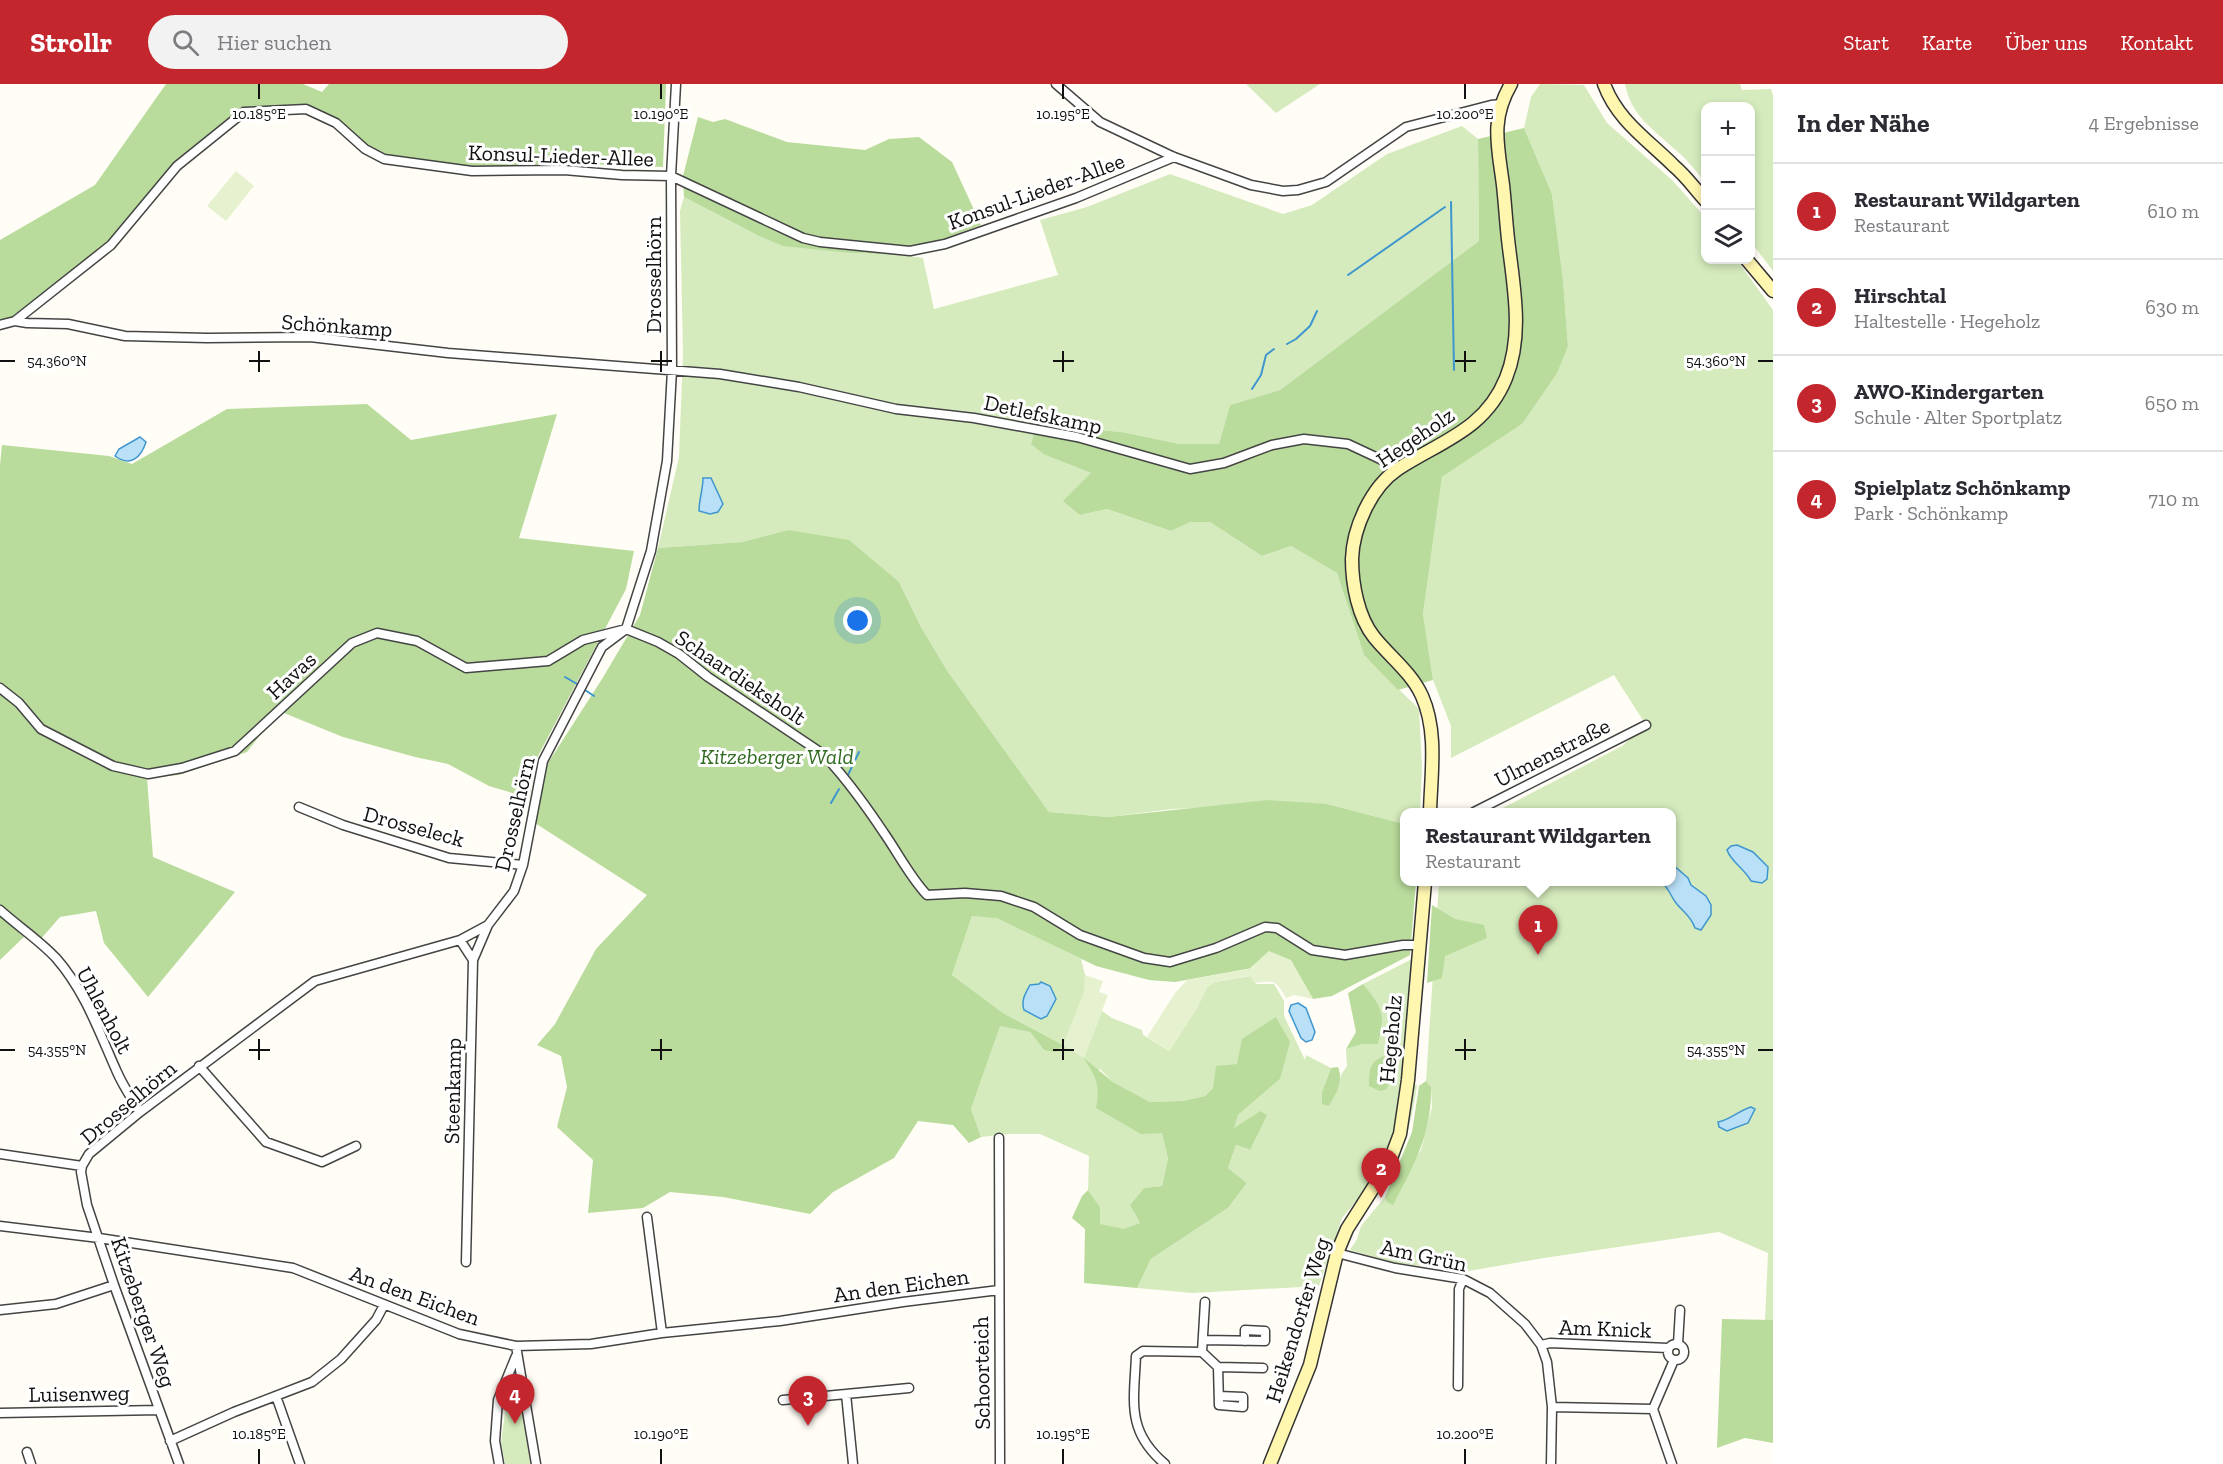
<!DOCTYPE html>
<html lang="de">
<meta charset="utf-8">
<style>
:root{--surface:#fff;--page:#f2f2f3;--text:#2b2b33;--muted:#7c7c81;--line:#e1e1e2;--accent:#c4262e}
body{margin:0;font-family:"Zilla Slab",serif;background:var(--page);color:var(--text)}
.controls{position:absolute;right:18px;top:18px;display:grid;overflow:hidden;border-radius:12px;box-shadow:0 3px 9px #0003}
.controls button{width:54px;height:54px;display:grid;place-items:center;padding:0;border:0;border-bottom:2px solid var(--line);background:var(--surface);color:var(--text);font:30px sans-serif}
.you{position:absolute;left:858px;top:537px;width:21px;height:21px;margin:-15px;border:4px solid #fff;border-radius:50%;background:#1a73e8;box-shadow:0 0 0 9px #1a73e833}
.badge{display:grid;place-items:center;width:39px;height:39px;border-radius:50%;background:var(--accent);color:#fff;font-size:20px;font-weight:700}
.pin{position:absolute;translate:-50% -50px;filter:drop-shadow(0 2px 3px #0008)}
.pin::after{content:'';position:absolute;top:32px;width:21px;height:18px;background:inherit;clip-path:polygon(0 0,100% 0,50% 100%)}
.popup{position:absolute;left:1400px;top:724px;width:276px;height:78px;box-sizing:border-box;display:grid;place-content:center;border-radius:12px;background:var(--surface);filter:drop-shadow(0 2px 4px #0005);font-size:20px;white-space:nowrap;color:var(--muted)}
.popup b{font-size:22px;color:var(--text)}
.popup::after{content:'';position:absolute;left:50%;top:100%;margin-left:-12px;border:12px solid transparent;border-top-color:var(--surface)}
.list{margin:0;padding:0;list-style:none}
h2{display:flex;justify-content:space-between;align-items:center;height:78px;margin:0;padding:0 24px;font-size:26px}
h2 small{font-size:20px;font-weight:400;color:var(--muted)}
.list li{display:grid;grid-template-columns:39px 1fr auto;gap:18px;align-items:center;box-sizing:border-box;height:96px;padding:0 24px;border-top:2px solid var(--line)}
.list b{display:block;font-size:22px;white-space:nowrap}
.list p{margin:0;font-size:20px;white-space:nowrap;color:var(--muted)}
.list em{font-size:20px;font-style:normal;color:var(--muted)}
.icon{flex:none;width:33px;height:33px;fill:none;stroke:currentColor;stroke-width:2;stroke-linecap:round;stroke-linejoin:round}
.map{position:relative;flex:none;width:1773px;height:1380px;overflow:hidden}
header{display:flex;align-items:center;gap:36px;box-sizing:border-box;height:84px;padding:0 30px;background:var(--accent);color:#fff}
header strong{font-size:28px}
nav{display:flex;gap:33px;margin-inline-start:auto;font-size:21px}
.search{width:420px;height:54px;background:var(--page);display:flex;align-items:center;gap:15px;box-sizing:border-box;padding:0 21px;border-radius:33px;color:var(--muted);font-size:22px}
main{display:flex}
aside{flex:1;background:var(--surface)}
.map>svg:first-child{display:block}
</style>
<header>
<strong>Strollr</strong>
<div class="search"><svg class="icon" aria-label="search" viewBox="0 0 24 24"><circle cx="10" cy="10" r="6"/><path d="M15 15l6 6"/></svg>Hier suchen</div>
<nav><a>Start</a><a>Karte</a><a>Über uns</a><a>Kontakt</a></nav>
</header>
<main>
<div class="map">
<svg width="1773" height="1380" viewBox="0 0 1773 1380">
<rect width="100%" height="100%" fill="#fffdf5"/>
<!-- green -->
<path fill="#d5ebbd" d="M1246 0H1320L1276 29Z
M1540 0 1584 1 1607 39 1672 96 1705 133 1706 176H1737L1773 226V1236L1765 1237 1768 1169 1719 1148 1544 1174 1469 1187 1395 1179 1350 1166 1357 1155 1361 1142 1385 1113 1387 1118 1421 1066 1432 1023 1431 1003 1426 997 1439 798H1672V728H1495L1622 662 1646 641 1614 591 1451 674V642L1433 596 1423 530 1442 393 1522 340 1568 262 1563 196 1552 110 1524 44 1531 13Z
M1625 0H1740L1742 6 1771 5 1773 11V187L1751 158 1750 22H1706L1705 99C1697 87 1687 76 1677 67 1654 46 1631 32 1625 0Z
M1462 42 1478 55 1479 157 1280 306 1230 321 1219 360H1180L1122 348 1071 344 1039 335 1045 371 1091 389 1080 431 1107 425 1171 447 1190 437 1210 438 1262 472 1291 462 1337 489 1364 571 1419 625 1422 683 1420 728H1404V740L1327 720 1172 725 1108 733 1049 728 948 588 921 543 899 498 788 446 742 458 658 464 679 373 683 269 680 127 684 113 757 151 851 169 903 171 923 174 934 225 1058 191 1040 136 1087 123 1170 90 1283 130 1312 121 1387 70Z
M972 832 997 833 1081 875 1085 891 1084 973 1102 927 1112 934 1142 946 1143 951 1169 967 1197 924 1207 903 1215 898 1251 892 1256 900H1274L1284 917V932L1305 976 1306 971 1331 984 1322 1008 1338 1005 1341 991 1347 982 1346 965 1363 960H1378C1386 929 1383 924 1363 900L1412 875 1398 1035 1387 1066 1365 1106 1342 1134 1319 1202 1193 1209 1137 1204 1151 1175 1228 1124 1247 1099 1228 1084 1236 1061 1249 1066 1260 1027 1233 1045 1238 1031 1280 995 1237 980 1205 1012 1183 1017 1150 1018 1113 998 1100 985 1093 990 1100 1008 1162 1049 1168 1073 1162 1102 1144 1104 1130 1121 1140 1139 1124 1146 1099 1140 1100 1123 1088 1106 1089 1072 1040 1050H1010L981 1053 971 1025 1000 941 1030 948 1044 966 1063 961 1003 929 952 891Z
M1412 1000 1417 1001C1411 1043 1403 1069 1386 1107L1384 1105Z
M519 1297 533 1380H505L501 1359 506 1321Z"/>
<!-- forest -->
<path fill="#b9dc9c" d="M166 0H303L322 8 329 0H666L663 83 562 79 471 84 385 73 306 23 244 27 172 80 108 159 13 234 0 238V156L95 101Z
M698 33 713 38 725 35 787 58 865 66 889 55 919 53 952 78 981 141 903 171 851 169 783 162 757 151 684 113 683 92Z
M1524 44 1552 110 1563 196 1568 262 1557 289 1522 340 1442 393 1423 530 1433 596 1398 606 1364 571 1337 489 1291 462 1262 472 1210 438H1190L1171 447 1107 425 1080 431 1063 417 1091 389 1045 371 1031 360 1039 335 1071 344 1122 348 1180 360H1219L1230 321 1280 306 1479 157 1478 55Z
M367 320 411 356 557 330 519 454 634 467 626 505 538 672 529 714 489 702 448 680 415 673 343 653 279 627 247 668 179 691 147 694 153 773 235 808 148 913 104 859 96 827 60 833 39 857 27 850 0 876V381L2 361 109 372 132 380 227 325Z
M788 446 849 456 899 498 921 543 948 588 1049 728 1108 733 1268 716 1327 720 1404 740V798H1416L1410 871 1332 912 1313 915 1291 877 1175 898 1149 896 1096 882 997 834 972 832 952 891 1003 929 1063 961 1056 968 1044 966 1030 948 1000 942 971 1025 981 1053 969 1059 953 1041 918 1037 894 1074 833 1108 810 1130 723 1113 670 1108 643 1124 588 1129 593 1076 557 1043 567 1003 561 972 537 961 555 940 596 865 647 811 535 739 548 679 602 595 640 531 658 464 742 458Z
M1432 821 1455 835 1484 841 1487 854 1445 872 1442 894 1427 899Z
M1363 900C1383 924 1386 929 1378 960H1363L1346 965 1356 948 1348 909Z
M1276 933 1290 958 1280 995 1238 1031 1234 1044 1260 1027 1267 1031 1250 1066 1236 1061 1228 1084 1247 1099 1228 1124 1151 1175 1137 1204 1084 1199 1085 1145 1072 1134 1082 1112 1088 1106 1100 1123V1140L1124 1145 1140 1139 1130 1121 1144 1104 1162 1102 1168 1074 1162 1049 1141 1050 1096 1024C1101 1001 1095 993 1084 974L1113 998 1150 1018 1183 1017 1205 1012 1213 1004 1216 982 1237 980 1242 955Z
M1390 970 1391 988 1387 1005 1380 1007 1369 1002C1369 983 1370 976 1390 970Z
M1338 983C1344 998 1336 1009 1329 1022L1322 1020V1008L1331 984Z
M1426 997 1431 1003C1432 1050 1414 1081 1393 1121L1387 1118 1385 1113 1412 1048 1419 1002Z
M1722 1235 1773 1236V1359L1745 1354 1717 1364Z"/>
<!-- pitch -->
<path fill="#e6f2cf" d="M236 87 254 102 226 137 207 122Z
M1269 867 1291 876 1313 915 1294 911 1286 914C1276 897 1276 896 1255 899L1250 892 1215 898 1207 903 1197 924 1169 967 1147 953 1175 909 1187 896 1249 885Z
M1085 891 1103 897 1099 908 1108 911 1084 974 1063 961 1084 908Z"/>
<!-- water -->
<path fill="#b9e0f7" stroke="#3f96cf" stroke-width="1.5" d="M140 353 146 358C141 374 130 383 115 372L119 365Z
M703 394H711L723 420 718 428 710 430 699 427C699 415 703 406 703 394Z
M1737 761 1753 768 1768 783 1767 795 1762 799 1751 797C1745 785 1731 778 1727 766L1731 762Z
M1672 780 1688 794 1691 801 1706 812 1711 821V831L1701 846 1695 844C1691 832 1683 828 1676 819 1670 811 1669 804 1661 798H1672Z
M1041 898 1050 902 1056 915 1047 932 1041 935 1024 926C1021 916 1025 910 1030 901L1039 900Z
M1298 919 1306 924 1315 948 1312 956 1306 958 1301 954 1289 927 1291 921Z
M1751 1023 1755 1025 1748 1039 1727 1047 1719 1043 1718 1038C1728 1037 1740 1026 1751 1023Z"/>
<g fill="none" stroke-linecap="round" stroke-linejoin="round">
<!-- stream -->
<path stroke="#3f96cf" stroke-width="2" d="M1451 118 1454 286
M1348 191 1445 123
M1287 260 1296 255 1310 242 1317 227
M1252 305 1261 291 1266 271 1274 265
M565 593 577 600
M585 606 594 612
M848 691 859 668
M831 719 839 705"/>
<defs>
<path id="street" d="M1056 0 1100 38 1174 73 1251 101 1283 107 1298 106 1326 98 1406 43 1491 21 1501 20
M15 237 111 161 177 82 244 28 306 25 336 39 365 65 384 75 472 87 564 86 622 91 671 92 803 154 820 158 910 167 945 160 1076 114 1174 73
M0 241 15 237 27 239 68 240 125 252 207 254 310 253 448 269 720 290 799 303 896 325 974 334 1077 353 1190 385 1224 379 1272 361 1304 355 1348 360 1380 375 1397 386
M0 604 19 619 41 645 113 682 148 690 182 684 235 667 352 559 377 549 417 557 466 584 548 577 583 556 626 545 658 558 679 570 708 593 823 670C846 694 866 722 884 749 898 769 910 793 927 811L965 809 1001 812 1034 823 1080 851 1144 874 1170 878 1216 864 1265 843 1277 844 1312 866 1345 871 1403 861H1419
M299 723 343 741 449 774 523 781
M1474 728 1646 641
M0 826C19 843 39 856 56 874 85 907 99 948 117 988 123 1002 132 1015 140 1028
M460 856 473 876
M199 982 266 1058 322 1078 356 1062
M999 1054 1000 1380
M0 1070 82 1082
M647 1133 662 1249
M0 1142 99 1154 293 1184 459 1250 516 1262 591 1260 662 1249 780 1237 903 1218 999 1206
M1337 1169 1395 1184 1463 1195 1490 1209 1525 1240 1541 1261 1547 1278 1552 1323 1551 1380
M466 1178 473 876 488 841
M0 1226 56 1220 114 1201
M1204 1256 1265 1257V1247L1245 1246V1257
M1668 1268a8 8 0 1 1 16 0a8 8 0 1 1-16 0Z
M1678 1260 1680 1226
M1541 1261 1550 1259 1668 1264
M516 1262 536 1380
M1202 1268 1218 1283 1263 1284
M1218 1283 1219 1321 1243 1323V1313L1219 1312
M1458 1302 1459 1205 1463 1195
M846 1310 853 1380
M276 1312 300 1380
M783 1316 909 1304
M1552 1323 1653 1325
M1653 1325 1672 1380
M1653 1325 1674 1276
M0 1329 159 1326
M170 1357 234 1328 312 1298 341 1275 376 1236 384 1221
M27 1368 31 1380
M179 1380 114 1201 87 1121 81 1088 82 1082 89 1070 140 1028 315 897 460 856 488 841 514 807 523 781 543 677 602 563 626 545 651 467 667 377 672 286 671 92 676 0
M499 1380 495 1357 498 1316 516 1272
M1165 1380C1126 1347 1134 1318 1136 1272L1143 1267 1202 1268 1205 1218"/>
<path id="secondary" d="M1604 0C1617 36 1648 56 1674 82 1686 92 1695 105 1706 117
M1747 176 1773 207
M1430 728C1431 690 1438 648 1422 612 1411 588 1390 573 1374 553 1358 533 1352 500 1352 475 1353 444 1371 403 1398 385 1441 357 1485 346 1506 294 1524 250 1513 200 1508 155 1506 137 1505 119 1503 101 1498 62 1490 36 1511 0
M1270 1380 1310 1281 1337 1169 1347 1145 1389 1079 1400 1050 1408 996 1425 798"/>
</defs>
<!-- street casing -->
<use href="#street" stroke="#444" stroke-width="11"/>
<!-- secondary casing -->
<use href="#secondary" stroke="#333" stroke-width="15"/>
<!-- street -->
<use href="#street" stroke="#fff" stroke-width="8"/>
<!-- secondary -->
<use href="#secondary" stroke="#fff6b0" stroke-width="12"/>
</g>
<!-- ticks -->
<path fill="none" stroke="#111" stroke-width="2" d="M259 0V15M661 0V15M1063 0V15M1465 0V15M259 267V288M661 267V288M1063 267V288M1465 267V288M0 277H15M249 277H270M651 277H672M1053 277H1074M1455 277H1476M1758 277H1773M259 955V976M661 955V976M1063 955V976M1465 955V976M0 966H15M249 966H270M651 966H672M1053 966H1074M1455 966H1476M1758 966H1773M259 1365V1380M661 1365V1380M1063 1365V1380M1465 1365V1380"/>
<g text-anchor="middle" stroke-width="6" stroke-linejoin="round" paint-order="stroke">
<!-- street labels -->
<g font-size="22" fill="#111" stroke="#fff">
<text transform="translate(561 71) rotate(2)" y="8">Konsul-Lieder-Allee</text>
<text transform="translate(1036 107) rotate(-20)" y="8">Konsul-Lieder-Allee</text>
<text transform="translate(653 191) rotate(-90)" y="8">Drosselhörn</text>
<text transform="translate(337 241) rotate(4)" y="8">Schönkamp</text>
<text transform="translate(1043 330) rotate(12)" y="8">Detlefskamp</text>
<text transform="translate(1415 353) rotate(-34)" y="8">Hegeholz</text>
<text transform="translate(291 591) rotate(-43)" y="8">Havas</text>
<text transform="translate(741 593) rotate(34)" y="8">Schaardieksholt</text>
<text transform="translate(1552 668) rotate(-27)" y="8">Ulmenstraße</text>
<text transform="translate(514 730) rotate(-77)" y="8">Drosselhörn</text>
<text transform="translate(414 742) rotate(15)" y="8">Drosseleck</text>
<text transform="translate(105 926) rotate(62)" y="8">Uhlenholt</text>
<text transform="translate(1390 955) rotate(-85)" y="8">Hegeholz</text>
<text transform="translate(452 1007) rotate(-89)" y="8">Steenkamp</text>
<text transform="translate(128 1018) rotate(-40)" y="8">Drosselhörn</text>
<text transform="translate(1424 1171) rotate(12)" y="8">Am Grün</text>
<text transform="translate(901 1201) rotate(-8)" y="8">An den Eichen</text>
<text transform="translate(415 1211) rotate(20)" y="8">An den Eichen</text>
<text transform="translate(144 1228) rotate(71)" y="8">Kitzeberger Weg</text>
<text transform="translate(1297 1236) rotate(-73)" y="8">Heikendorfer Weg</text>
<text transform="translate(1605 1244) rotate(2)" y="8">Am Knick</text>
<text transform="translate(981 1289) rotate(-91)" y="8">Schoorteich</text>
<text transform="translate(79 1309) rotate(-1)" y="8">Luisenweg</text>
</g>
<!-- park labels -->
<g font-size="22" font-style="italic" fill="#2f6b1f" stroke="#fff">
<text x="777" y="680">Kitzeberger Wald</text>
</g>
</g>
<g font-size="15" text-anchor="middle" fill="#111" stroke="#fff" stroke-width="6" stroke-linejoin="round" paint-order="stroke">
<text x="259" y="35">10.185°E</text>
<text x="661" y="35">10.190°E</text>
<text x="1063" y="35">10.195°E</text>
<text x="1465" y="35">10.200°E</text>
<text x="57" y="282">54.360°N</text>
<text x="1716" y="282">54.360°N</text>
<text x="57" y="971">54.355°N</text>
<text x="1716" y="971">54.355°N</text>
<text x="259" y="1355">10.185°E</text>
<text x="661" y="1355">10.190°E</text>
<text x="1063" y="1355">10.195°E</text>
<text x="1465" y="1355">10.200°E</text>
</g>
</svg>
<div class="controls">
<button>+</button>
<button>−</button>
<button><svg class="icon" aria-label="layers" viewBox="0 0 24 24"><path d="M12 4l9 5-9 5-9-5zM3 14l9 5 9-5"/></svg></button>
</div>
<div class="you"></div>
<div class="pin badge" style="left:1538px;top:871px">1</div>
<div class="popup"><b>Restaurant Wildgarten</b>Restaurant</div>
<div class="pin badge" style="left:1381px;top:1114px">2</div>
<div class="pin badge" style="left:808px;top:1342px">3</div>
<div class="pin badge" style="left:515px;top:1340px">4</div>
</div>
<aside>
<h2>In der Nähe<small>4 Ergebnisse</small></h2>
<ul class="list">
<li><span class="badge">1</span><div><b>Restaurant Wildgarten</b><p>Restaurant</p></div><em>610 m</em></li>
<li><span class="badge">2</span><div><b>Hirschtal</b><p>Haltestelle · Hegeholz</p></div><em>630 m</em></li>
<li><span class="badge">3</span><div><b>AWO-Kindergarten</b><p>Schule · Alter Sportplatz</p></div><em>650 m</em></li>
<li><span class="badge">4</span><div><b>Spielplatz Schönkamp</b><p>Park · Schönkamp</p></div><em>710 m</em></li>
</ul>
</aside>
</main>
